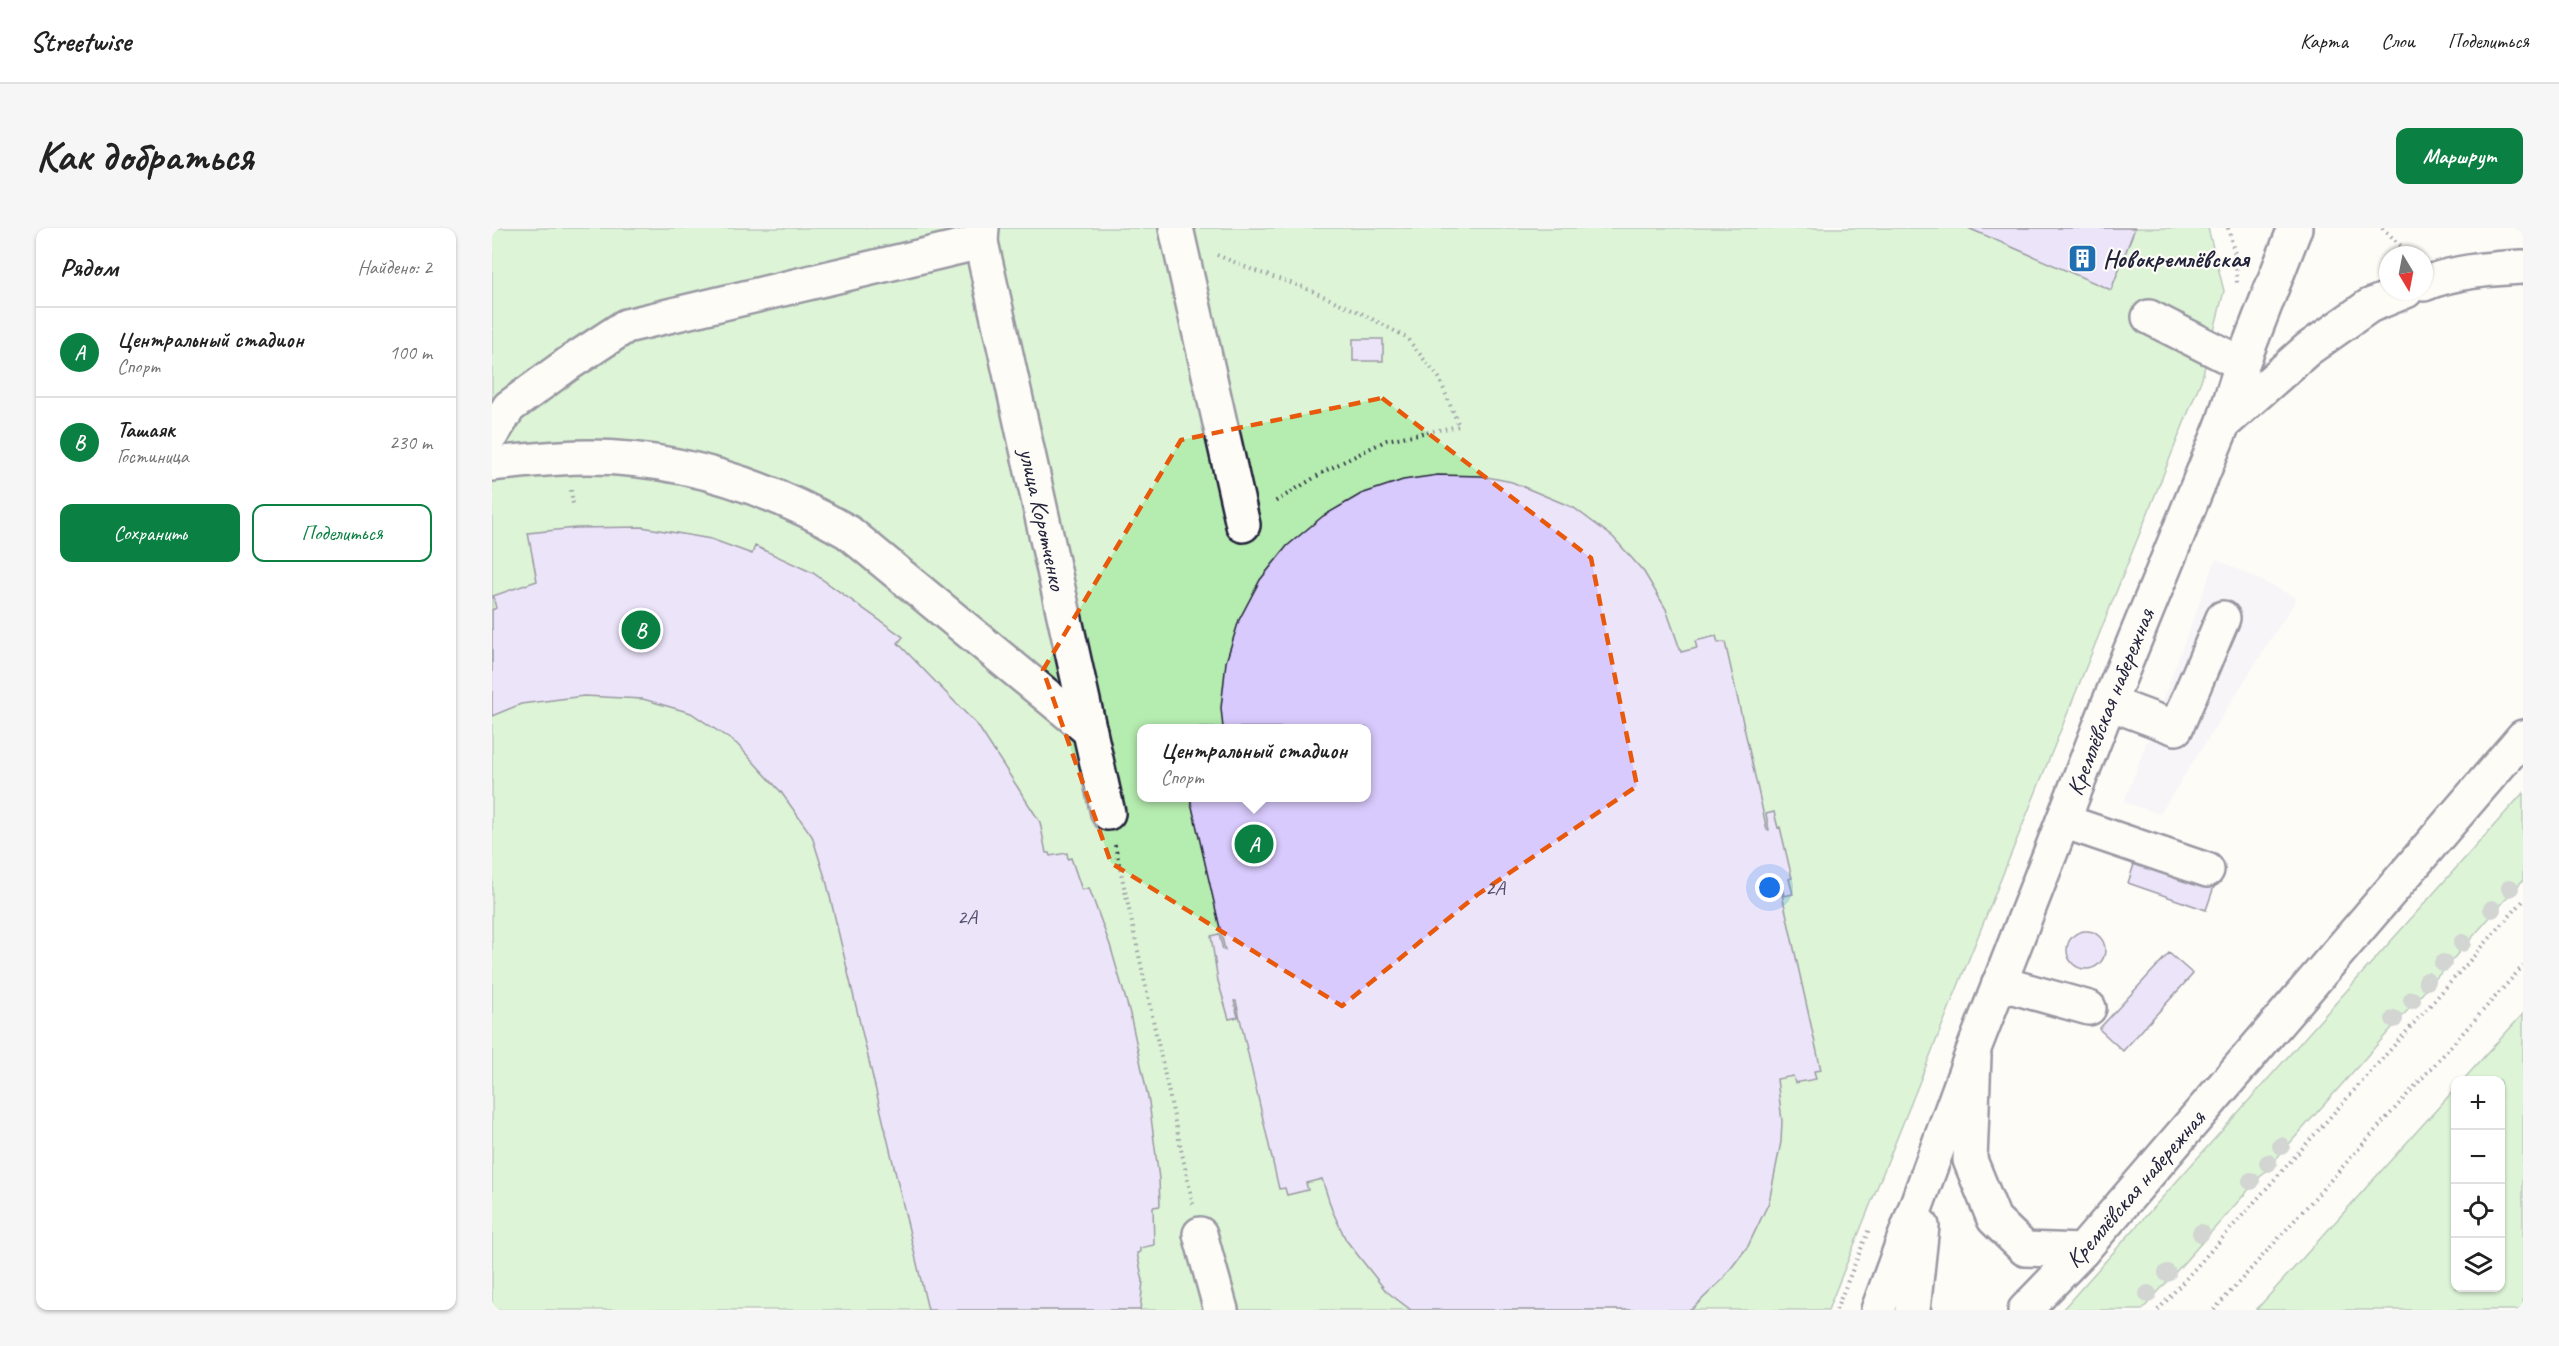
<!DOCTYPE html>
<html lang="ru">
<meta charset="utf-8">
<style>
:root{--surface:#fff;--page:#f6f6f6;--text:#222;--muted:#767676;--line:#e0e0e0;--accent:#0b8043}
body{margin:0;font-family:Caveat,sans-serif;background:var(--page);color:var(--text)}
.controls{position:absolute;right:18px;bottom:18px;display:grid;overflow:hidden;border-radius:12px;box-shadow:0 2px 4px #0004}
.controls button{width:54px;height:54px;display:grid;place-items:center;padding:0;border:0;border-bottom:2px solid var(--line);background:var(--surface);color:var(--text);font:30px sans-serif}
.compass{position:absolute;left:1887px;top:18px;width:54px;height:54px;border-radius:50%;background:var(--surface);box-shadow:0 2px 4px #0004;rotate:170deg}
.you{position:absolute;left:1278px;top:660px;width:21px;height:21px;margin:-15px;border:4px solid #fff;border-radius:50%;background:#1a73e8;box-shadow:0 0 0 9px #1a73e833}
.badge{display:grid;place-items:center;width:39px;height:39px;border-radius:50%;background:var(--accent);color:#fff;font-size:20px;font-weight:700}
.pin{position:absolute;translate:-50% -50%;border:3px solid #fff;box-shadow:0 2px 6px #0006}
.popup{position:absolute;left:645px;top:496px;width:234px;height:78px;box-sizing:border-box;display:grid;place-content:center;border-radius:12px;background:var(--surface);filter:drop-shadow(0 2px 4px #0005);font-size:20px;white-space:nowrap;color:var(--muted)}
.popup b{font-size:22px;color:var(--text)}
.popup::after{content:'';position:absolute;left:50%;top:100%;margin-left:-12px;border:12px solid transparent;border-top-color:var(--surface)}
.list{margin:0;padding:0;list-style:none}
h2{display:flex;justify-content:space-between;align-items:center;height:78px;margin:0;padding:0 24px;font-size:26px}
h2 small{font-size:20px;font-weight:400;color:var(--muted)}
.list li{display:grid;grid-template-columns:39px 1fr auto;gap:18px;align-items:center;box-sizing:border-box;height:90px;padding:0 24px;border-top:2px solid var(--line)}
.list b{display:block;font-size:22px;white-space:nowrap}
.list p{margin:0;font-size:20px;white-space:nowrap;color:var(--muted)}
.list em{font-size:20px;font-style:normal;color:var(--muted)}
.actions{display:flex;gap:12px;padding:18px 24px}
.actions a{flex:1;padding:14px 0;border:2px solid var(--accent);border-radius:12px;text-align:center;font-size:21px;color:var(--accent)}
.actions .main{background:var(--accent);color:#fff}
.icon{flex:none;width:33px;height:33px;fill:none;stroke:currentColor;stroke-width:2;stroke-linecap:round;stroke-linejoin:round}
.map{position:relative;flex:none;width:2031px;height:1082px;overflow:hidden;border-radius:12px}
header{display:flex;align-items:center;gap:36px;box-sizing:border-box;height:84px;padding:0 30px;background:var(--surface);border-bottom:2px solid var(--line)}
header strong{font-size:28px}
nav{display:flex;gap:33px;margin-inline-start:auto;font-size:21px}
.intro{display:flex;align-items:center;justify-content:space-between;box-sizing:border-box;height:144px;padding:0 36px}
h1{margin:0;font-size:42px}
.button{padding:15px 27px;border-radius:12px;background:var(--accent);color:#fff;font-size:21px;font-weight:700}
main{display:flex;gap:36px;padding:0 36px}
aside{flex:1;background:var(--surface);border-radius:12px;box-shadow:0 2px 4px #0004}
.map>svg:first-child{display:block}
</style>
<header>
<strong>Streetwise</strong>
<nav><a>Карта</a><a>Слои</a><a>Поделиться</a></nav>
</header>
<div class="intro"><h1>Как добраться</h1><a class="button">Маршрут</a></div>
<main>
<aside>
<h2>Рядом<small>Найдено: 2</small></h2>
<ul class="list">
<li><span class="badge">A</span><div><b>Центральный стадион</b><p>Спорт</p></div><em>100 m</em></li>
<li><span class="badge">B</span><div><b>Ташаяк</b><p>Гостиница</p></div><em>230 m</em></li>
</ul>
<div class="actions"><a class="main">Сохранить</a><a>Поделиться</a></div>
</aside>
<div class="map">
<svg width="2031" height="1082" viewBox="0 0 2031 1082">
<rect width="100%" height="100%" fill="#fdfcf7"/>
<filter id="ink" filterUnits="userSpaceOnUse"><feTurbulence type="fractalNoise" baseFrequency=".0167" numOctaves="2"/><feDisplacementMap in="SourceGraphic" scale="12" xChannelSelector="R" yChannelSelector="G"/><feConvolveMatrix kernelMatrix="1 2 1 2 8 2 1 2 1" color-interpolation-filters="sRGB"/></filter>
<g filter="url(#ink)">
<!-- built -->
<path fill="#f2edf8" d="M1724 331 1805 370 1668 586 1632 574Z"/>
<!-- green -->
<path fill="#b5ecaf" stroke="#6c8775" stroke-width="1.5" fill-rule="evenodd" d="M0 0H1716L1732 63 1710 150 1336 1082H0ZM650 500H874V570H650Z
M2031 565V652L1650 1082H1570Z
M2031 786V1082H1764L1963 861 1964 1060H2008V852H1971Z"/>
<!-- building -->
<path fill="#d8cafc" stroke="#22223b" stroke-width="1.5" d="M1476 0H1643L1619 62Z
M861 111H891V133H861Z
M946 247 990 248 1020 254 1082 280 1121 309 1152 344 1174 381 1189 424 1205 420 1203 413 1224 408 1226 415 1233 414 1275 602H1277L1274 586 1282 584 1286 600 1288 599 1300 650 1297 651 1301 666 1292 668 1289 653H1287L1329 842 1322 843 1324 851 1303 855 1301 848 1285 851 1290 893 1289 914 1277 974 1256 1018 1230 1052 1199 1082H919L894 1063 854 1012 840 982 830 951 814 955 816 962 795 967 793 960 787 961 744 773H742L746 789 737 791 726 753 719 708 727 706 731 722H733L698 570H874V500H731L729 480 734 434 747 392 768 352 795 318 831 288 869 266 911 252Z
M150 299 219 311 260 326 263 318 321 345 411 409 406 415 486 498 548 594 554 625H557L558 628 575 625 576 631 579 630 590 662 597 660 618 717 638 786 657 874 667 951 668 978 661 979 662 1017 648 1020V1024L645 1025 651 1053 648 1082H436L335 656 320 608 289 564 245 516 199 485 151 471 92 468 29 476 0 488V382L4 380 1 368 45 353 36 305 84 300Z
M1645 627 1724 653 1714 682 1636 655Z
M1575 722a19 19 0 1 1 38 0a19 19 0 1 1-38 0Z
M1677 725 1701 746 1631 823 1607 801Z"/>
<g fill="none" stroke-linecap="round" stroke-linejoin="round">
<defs>
<g id="minor">
<path id="s1" d="M490 0 489 14 616 585"/>
<path d="M684 0 751 297"/>
<path d="M1657 89 1750 136"/>
<path d="M0 206 17 179 76 136 134 98 489 14"/>
<path d="M0 236C32 233 64 229 96 229 188 229 277 259 356 304L598 503"/>
<path d="M1617 475 1684 500 1731 390"/>
<path d="M1571 593 1715 642"/>
<path d="M1507 755 1597 780"/>
<path d="M1482 828 1478 932 1502 991 1533 1021 1590 1023"/>
<path d="M708 1006 729 1082"/>
<path id="s2" d="M1533 1082 1590 1023 2031 509"/>
</g>
<g id="major">
<path d="M1932 56C1963 43 1998 41 2031 39"/>
<path d="M1731 196 1816 121 1877 78 1914 63"/>
<path id="s3" d="M1386 1082 1483 818 1617 475 1731 196 1750 136 1803 0"/>
<path d="M1421 1082 1430 998"/>
</g>
</defs>
<!-- minor casing -->
<use href="#minor" stroke="#22223b" stroke-width="38"/>
<!-- major casing -->
<use href="#major" stroke="#22223b" stroke-width="38"/>
<!-- path -->
<path stroke="#22223b" stroke-width="4" stroke-dasharray="1.5 4.5" stroke-linecap="butt" d="M1736 0 1744 30 1745 55
M1890 0 1919 27
M725 27 766 44 811 59 869 85 914 109 947 150 967 198 895 212 835 242 781 275
M79 262 81 276
M623 617 701 976
M1344 1082 1378 999
M1666 1082 2031 673
M1722 1082 2031 738"/>
<!-- minor -->
<use href="#minor" stroke="#fdfcf7" stroke-width="33"/>
<!-- major -->
<use href="#major" stroke="#fdfcf7" stroke-width="33"/>
</g>
<!-- trees -->
<g fill="#9da6a3">
<circle cx="2018" cy="660" r="9"/>
<circle cx="2000" cy="681" r="9"/>
<circle cx="1970" cy="715" r="9"/>
<circle cx="1951" cy="735" r="9"/>
<circle cx="1935" cy="753" r="9"/>
<circle cx="1920" cy="772" r="9"/>
<circle cx="1902" cy="791" r="9"/>
<circle cx="1789" cy="918" r="9"/>
<circle cx="1776" cy="935" r="9"/>
<circle cx="1759" cy="953" r="9"/>
<circle cx="1709" cy="1005" r="9"/>
<circle cx="1675" cy="1045" r="9"/>
<circle cx="1656" cy="1066" r="9"/>
</g>
</g>
<!-- marked area -->
<path d="M0 0H2031V1082H0ZM890 170 1099 330 1145 558 985 667 850 778 619 635 551 442 689 212Z" fill="#fdfcf7" fill-opacity=".55" fill-rule="evenodd"/>
<path fill="none" stroke="#e8590c" stroke-width="4.5" stroke-dasharray="12 8" stroke-linejoin="round" d="M890 170 1099 330 1145 558 985 667 850 778 619 635 551 442 689 212Z"/>
<!-- icons -->
<defs>
<symbol id="building-square" viewBox="-11 -11 22 22"><rect x="-9" y="-9" width="18" height="18" rx="4" fill="#1f6fb2" stroke="#fdfcf7"/><path d="M-4-6H4V6H1V3H-1V6H-4ZM-2.5-4.3h1.7v1.8h-1.7ZM.8-4.3h1.7v1.8H.8ZM-2.5-1h1.7V.8h-1.7ZM.8-1h1.7V.8H.8Z" fill="#fff"/></symbol>
</defs>
<g fill-rule="evenodd">
<use href="#building-square" x="1574" y="14" width="33" height="33"/>
</g>
<g text-anchor="middle" stroke-width="4.5" stroke-linejoin="round" paint-order="stroke">
<!-- number labels -->
<g font-size="21" fill="#504c6b">
<text x="1003" y="667">2А</text>
<text x="475" y="696">2А</text>
</g>
<!-- poi labels -->
<g font-size="24" font-weight="bold" fill="#22223b" stroke="#fdfcf7" text-anchor="start">
<text x="1611" y="39">Новокремлёвская</text>
</g>
<!-- street labels -->
<g font-size="24" fill="#22223b" stroke="#fdfcf7">
<text dy="8" stroke="none"><textPath href="#s1" startOffset="298">улица Коротченко</textPath></text>
<text dy="8" stroke="none"><textPath href="#s3" startOffset="651">Кремлёвская набережная</textPath></text>
<text dy="8" stroke="none"><textPath href="#s2" startOffset="164">Кремлёвская набережная</textPath></text>
</g>
</g>
</svg>
<div class="controls">
<button>+</button>
<button>−</button>
<button><svg class="icon" aria-label="locate" viewBox="0 0 24 24"><circle cx="12" cy="12" r="6"/><path d="M12 2v4M12 18v4M2 12h4M18 12h4"/></svg></button>
<button><svg class="icon" aria-label="layers" viewBox="0 0 24 24"><path d="M12 4l9 5-9 5-9-5zM3 14l9 5 9-5"/></svg></button>
</div>
<svg class="compass" viewBox="-18 -18 36 36"><path d="M0-13l5 13h-10z" fill="#e53935"/><path d="M0 13l5-13h-10z" fill="#767676"/></svg>
<div class="you"></div>
<div class="pin badge" style="left:762px;top:616px">A</div>
<div class="popup"><b>Центральный стадион</b>Спорт</div>
<div class="pin badge" style="left:149px;top:402px">B</div>
</div>
</main>
